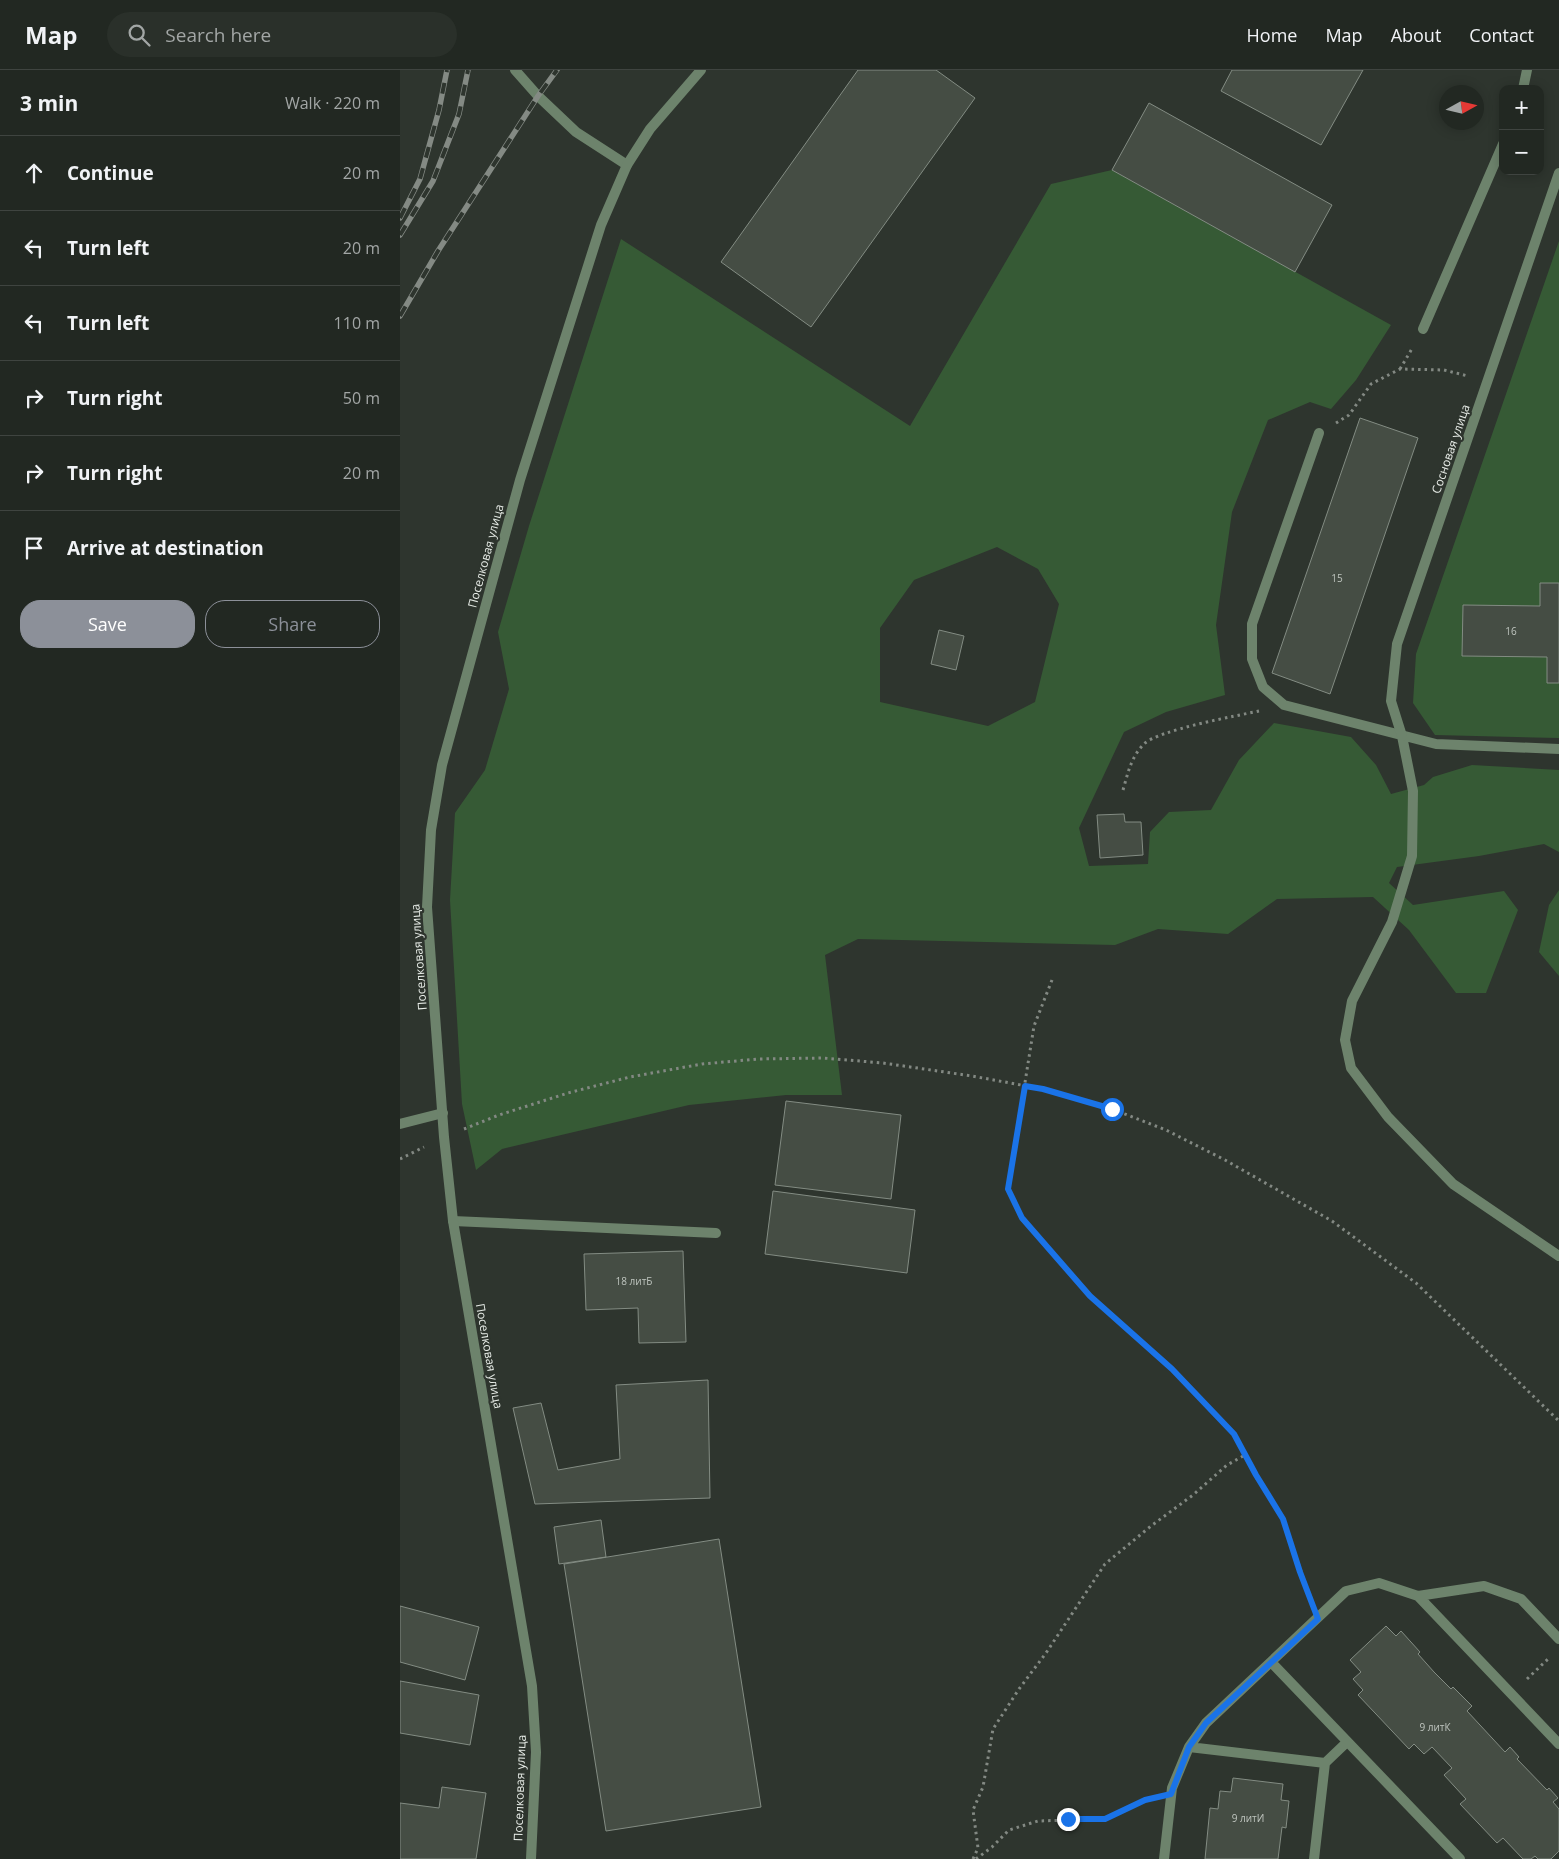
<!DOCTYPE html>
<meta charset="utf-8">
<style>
:root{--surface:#222822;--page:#2a302a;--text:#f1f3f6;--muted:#a2a6a5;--line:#3f4440;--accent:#8c9099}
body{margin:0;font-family:"Open Sans",sans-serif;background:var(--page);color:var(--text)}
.controls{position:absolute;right:15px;top:15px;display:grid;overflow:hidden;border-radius:10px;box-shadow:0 2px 12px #0003}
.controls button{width:45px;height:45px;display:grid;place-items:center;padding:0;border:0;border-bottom:1px solid var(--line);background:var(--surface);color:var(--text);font:25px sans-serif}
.compass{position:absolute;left:1039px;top:15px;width:45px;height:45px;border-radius:50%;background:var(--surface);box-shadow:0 2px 12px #0003;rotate:82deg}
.stop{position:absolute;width:15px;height:15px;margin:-11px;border:4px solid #1a73e8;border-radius:50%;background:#fff}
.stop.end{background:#1a73e8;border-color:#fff;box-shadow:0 1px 5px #0008}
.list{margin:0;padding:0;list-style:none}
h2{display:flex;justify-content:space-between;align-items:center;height:65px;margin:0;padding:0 20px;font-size:21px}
h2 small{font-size:16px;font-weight:400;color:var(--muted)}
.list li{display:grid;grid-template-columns:32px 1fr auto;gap:15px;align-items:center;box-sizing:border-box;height:75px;padding:0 20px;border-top:1px solid var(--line)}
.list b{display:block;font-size:19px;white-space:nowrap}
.list em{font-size:16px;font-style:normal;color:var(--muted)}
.actions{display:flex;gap:10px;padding:15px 20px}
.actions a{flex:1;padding:11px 0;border:1px solid var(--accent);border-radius:20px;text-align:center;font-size:18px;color:var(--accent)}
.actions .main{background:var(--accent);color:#fff}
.icon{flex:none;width:28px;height:28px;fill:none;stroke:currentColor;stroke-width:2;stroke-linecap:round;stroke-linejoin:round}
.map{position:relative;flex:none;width:1159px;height:1789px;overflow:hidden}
header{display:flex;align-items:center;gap:30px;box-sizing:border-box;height:70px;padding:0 25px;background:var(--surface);border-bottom:1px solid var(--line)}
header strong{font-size:24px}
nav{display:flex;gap:28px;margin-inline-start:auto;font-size:18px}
.search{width:350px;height:45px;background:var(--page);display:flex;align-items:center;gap:12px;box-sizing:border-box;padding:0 18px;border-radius:28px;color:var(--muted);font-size:19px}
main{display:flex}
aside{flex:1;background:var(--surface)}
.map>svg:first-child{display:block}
</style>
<header>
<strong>Map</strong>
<div class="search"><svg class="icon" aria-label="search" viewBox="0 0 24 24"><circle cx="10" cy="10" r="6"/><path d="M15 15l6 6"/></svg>Search here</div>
<nav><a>Home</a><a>Map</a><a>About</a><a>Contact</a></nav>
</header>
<main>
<aside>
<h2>3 min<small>Walk · 220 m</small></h2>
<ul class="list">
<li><svg class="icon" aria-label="ahead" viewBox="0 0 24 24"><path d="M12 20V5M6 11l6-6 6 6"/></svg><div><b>Continue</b></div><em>20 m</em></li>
<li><svg class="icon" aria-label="left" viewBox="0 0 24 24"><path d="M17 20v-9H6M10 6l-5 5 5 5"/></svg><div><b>Turn left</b></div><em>20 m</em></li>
<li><svg class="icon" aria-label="left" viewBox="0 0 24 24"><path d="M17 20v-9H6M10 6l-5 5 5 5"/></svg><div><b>Turn left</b></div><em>110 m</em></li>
<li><svg class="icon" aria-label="right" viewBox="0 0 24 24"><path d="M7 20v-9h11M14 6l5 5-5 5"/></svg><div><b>Turn right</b></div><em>50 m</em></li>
<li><svg class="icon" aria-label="right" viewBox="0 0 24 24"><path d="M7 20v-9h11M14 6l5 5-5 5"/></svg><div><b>Turn right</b></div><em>20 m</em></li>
<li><svg class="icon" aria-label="arrive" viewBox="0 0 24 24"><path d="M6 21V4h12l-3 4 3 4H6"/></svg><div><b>Arrive at destination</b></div></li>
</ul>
<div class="actions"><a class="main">Save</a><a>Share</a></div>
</aside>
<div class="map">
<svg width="1159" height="1789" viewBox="0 0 1159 1789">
<rect width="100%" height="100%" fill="#2e352e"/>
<!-- green -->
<path fill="#365a35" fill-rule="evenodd" d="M712 100 991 255 956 310 931 339 910 332 868 350 832 442 816 555 825 625 766 642 724 662 679 758 689 796 748 794 750 762 769 742 811 740 839 690 874 653 951 667 976 695 991 724 1024 715 1033 707 1072 695 1159 700V782L1144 774 1079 786 997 797 989 813 1013 835 1104 821 1118 840 1086 923H1056L1009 860 973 827 877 829 828 864 758 859 715 875 458 869 425 885 442 1025H386L289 1035 102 1079 76 1100 62 1034 50 830 55 743 85 700 109 619 98 562 129 456 221 169 510 356 651 114ZM597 477 638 499 659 534 635 632 588 656 480 632V558L514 510Z
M1159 171V668L1035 665 1013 633 1016 584Z
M1159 820V906L1139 882 1149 835Z"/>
<!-- building -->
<path fill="#454d44" stroke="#838c83" d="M458 0H536L575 28 411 257 321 192Z
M832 0H963L921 75 821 21Z
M749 33 932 135 895 202 712 100Z
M960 348 1018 368 930 624 872 603Z
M1140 513H1159V613H1147V587L1062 586 1063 535 1140 536Z
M539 560 564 566 556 600 531 594Z
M724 744 725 752H741L743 785 700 788 697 745Z
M386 1031 501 1045 491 1129 375 1115Z
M373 1121 515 1140 507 1203 365 1184Z
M283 1181 286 1272 239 1273 238 1238 186 1240 184 1184Z
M308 1310 310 1428 135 1434 113 1338 141 1333 158 1400 220 1389 216 1315Z
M201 1450 206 1487 159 1494 154 1457Z
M319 1469 361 1737 206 1761 164 1494Z
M0 1536 79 1557 65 1610 0 1592Z
M986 1556 996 1566 1001 1561 1020 1582 1018 1584 1034 1602 1051 1619 1053 1617 1072 1636 1067 1641 1105 1682 1110 1677 1119 1687 1117 1689 1147 1720 1149 1718 1158 1728 1153 1732 1159 1739V1781L1151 1789H1138L1135 1786 1131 1789H1123L1103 1768 1097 1773 1060 1734 1066 1729 1044 1705 1052 1698 1032 1677 1024 1684 1014 1674 1009 1679 958 1625 963 1620 953 1609 961 1602 950 1590Z
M0 1611 79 1625 70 1675 0 1663Z
M833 1708 883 1714 881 1730 889 1731 886 1758 882 1757 878 1789H805L810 1738 818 1739 820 1721 831 1722Z
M42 1717 86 1723 76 1789H0V1733L39 1738Z"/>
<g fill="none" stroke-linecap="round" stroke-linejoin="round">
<!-- path -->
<path stroke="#838983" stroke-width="3" stroke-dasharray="2.5 4" stroke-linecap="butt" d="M1000 299 1013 277
M936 353 949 345 971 314 1000 299 1044 300 1068 306
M723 720C728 703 731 687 744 674 758 660 836 646 859 641
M652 910 634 956 608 1119 622 1149 690 1226 772 1299 834 1364 855 1405 883 1449 910 1528
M64 1059 99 1045 168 1023 230 1007 302 994 358 989 423 988 483 993 572 1006 643 1019 712 1039 766 1060 825 1090 932 1151 1016 1213 1159 1351
M0 1089 24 1077
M1127 1609 1149 1588
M573 1789 578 1778 573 1740 583 1717 593 1659 619 1619 646 1583 705 1494 751 1456 793 1425 827 1395 845 1385
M576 1789 592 1777 609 1760 638 1751 705 1749 745 1729 751 1728"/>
<!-- lane -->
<path stroke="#6d836c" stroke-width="10" d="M115 0 138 26 176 62 227 95
M1123 19 1127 0
M1023 259 1103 74
M919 363 852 554V589L863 617 884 635 1036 674 1159 679
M1002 666 1013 721 1012 786 992 852 952 931 945 970 951 998 988 1047 1053 1114 1159 1186
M0 1054 43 1043
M53 1151 316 1163
M1018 1526 1084 1516 1121 1529 1159 1569
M871 1592 1060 1789
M789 1677 925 1693
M764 1789 772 1718 789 1677 806 1653 946 1521 979 1513 1018 1526 1159 1674
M914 1789 925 1693 947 1672"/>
<!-- street -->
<path stroke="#6d836c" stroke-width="10" d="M1002 666 991 631 997 574 1159 103
M131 1789 136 1682 132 1616 53 1151 44 1067 27 837 31 760 42 695 120 410 201 155 227 95 250 59 301 0"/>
<defs>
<path id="rail" d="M0 148 20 109 39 40 47 0
M0 165 33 111 59 44 68 0
M0 246 38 181 138 26 157 0"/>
</defs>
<!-- rail casing -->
<use href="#rail" stroke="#848a84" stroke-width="5.5"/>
<!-- rail -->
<use href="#rail" stroke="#2e352e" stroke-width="4" stroke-dasharray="11" stroke-linecap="butt"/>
</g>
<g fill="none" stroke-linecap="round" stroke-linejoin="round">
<!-- route -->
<path stroke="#1a73e8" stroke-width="6" d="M668 1749H705L745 1730 771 1724 789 1677 806 1653 918 1549 900 1502 883 1449 856 1405 834 1364 772 1299 690 1226 622 1148 608 1119 625 1016 643 1019 712 1039"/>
</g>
<g text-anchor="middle" stroke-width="4.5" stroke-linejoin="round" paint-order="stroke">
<!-- number labels -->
<g font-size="10" fill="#bec4be">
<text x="937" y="512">15</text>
<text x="1111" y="565">16</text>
<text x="234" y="1215">18 литБ</text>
<text x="1035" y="1661">9 литК</text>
<text x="848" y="1752">9 литИ</text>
</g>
<!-- street labels -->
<g font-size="12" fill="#e7ece7" stroke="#2e352e">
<text transform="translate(1051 379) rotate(-71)" y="4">Сосновая улица</text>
<text transform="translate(86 486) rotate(-75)" y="4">Поселковая улица</text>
<text transform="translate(19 887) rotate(-94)" y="4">Поселковая улица</text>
<text transform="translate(89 1286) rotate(80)" y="4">Поселковая улица</text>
<text transform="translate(120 1718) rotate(-88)" y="4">Поселковая улица</text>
</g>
</g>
</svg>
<div class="controls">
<button>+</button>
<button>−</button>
</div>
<svg class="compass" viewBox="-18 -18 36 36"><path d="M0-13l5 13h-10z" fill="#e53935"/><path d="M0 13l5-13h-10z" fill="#a2a6a5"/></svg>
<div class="stop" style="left:712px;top:1039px"></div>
<div class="stop end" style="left:668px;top:1749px"></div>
</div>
</main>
